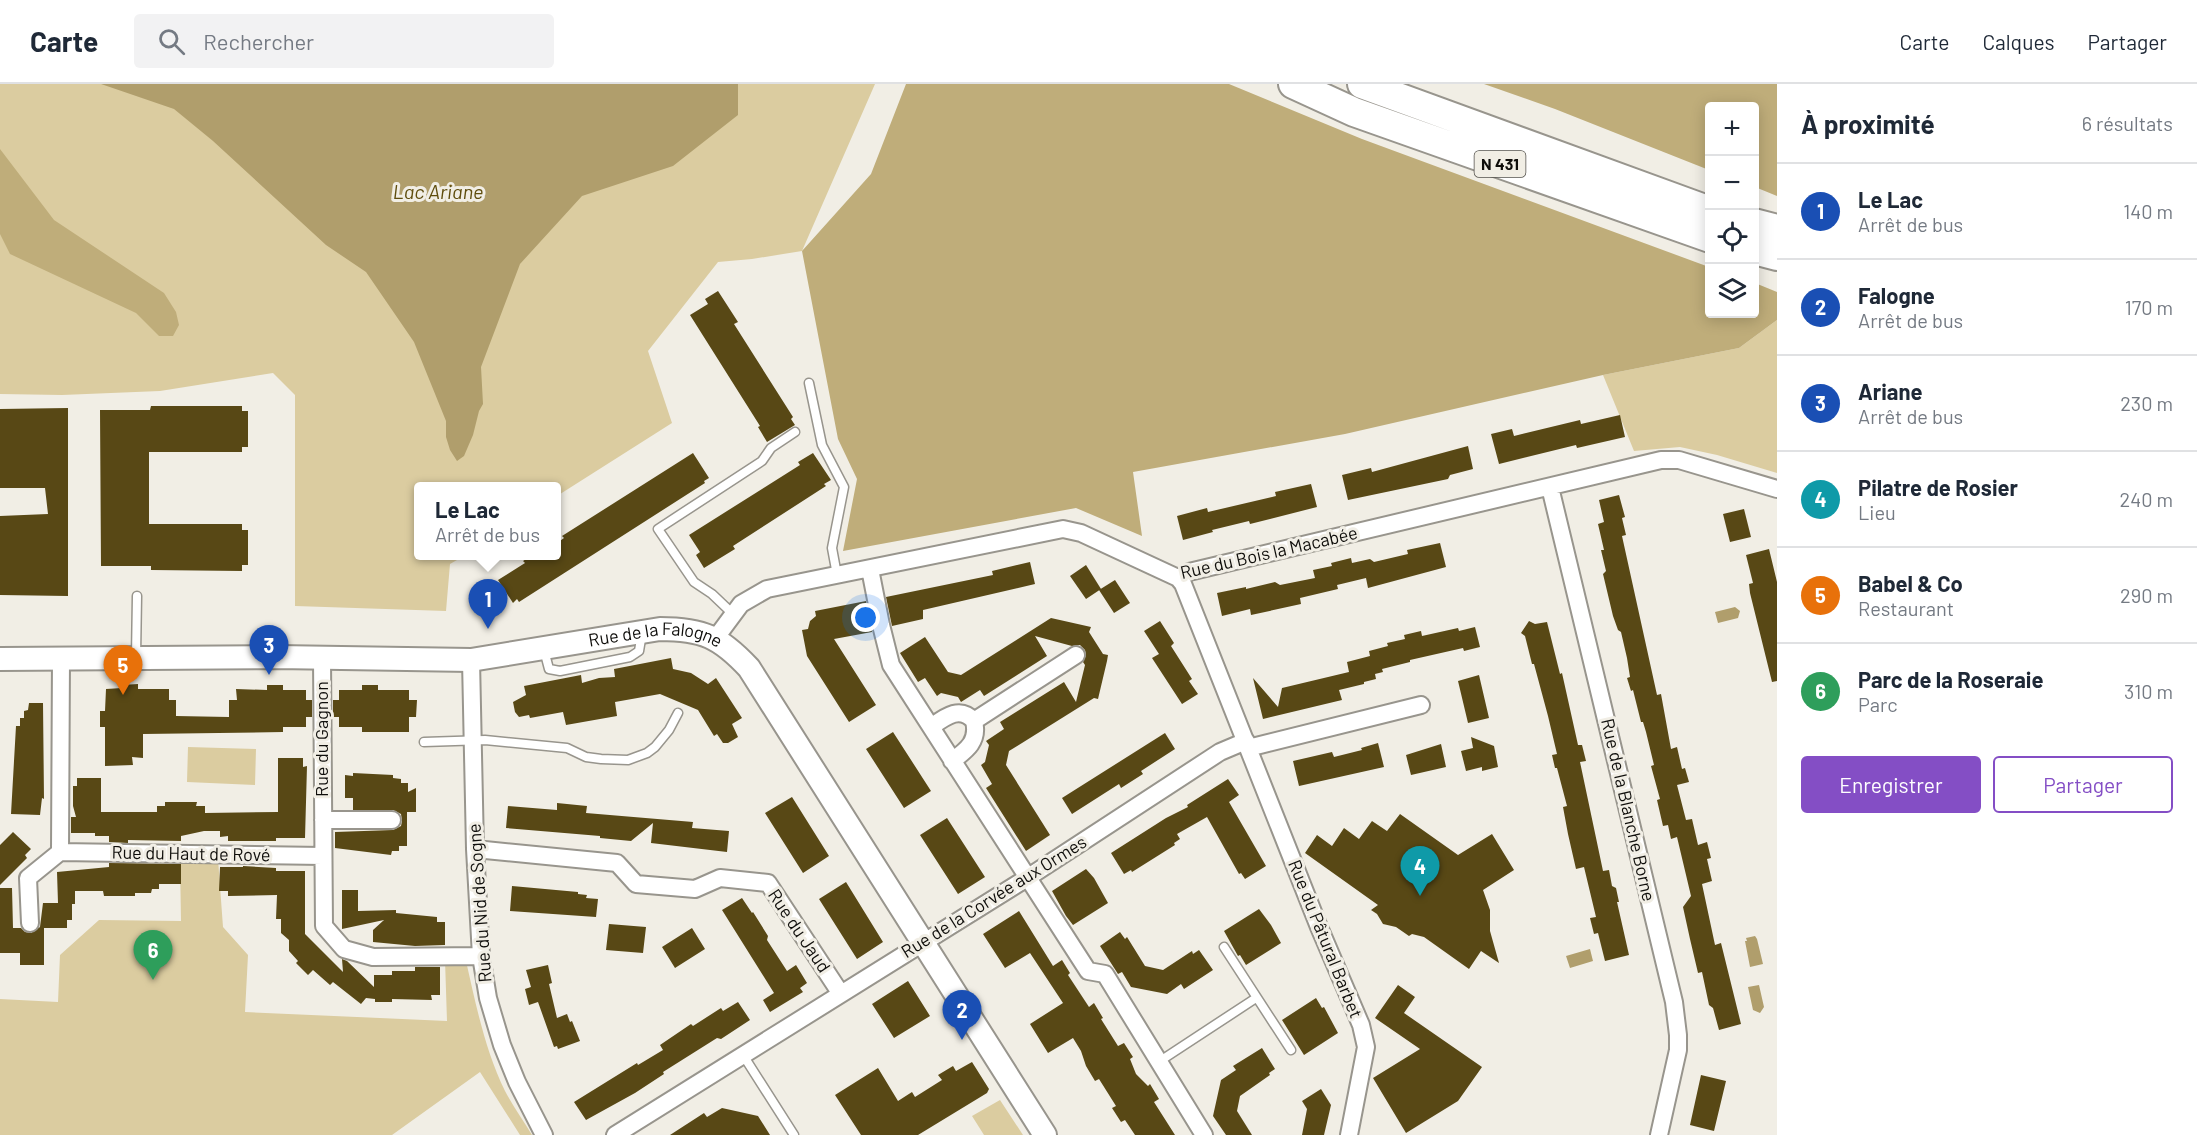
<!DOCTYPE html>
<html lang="fr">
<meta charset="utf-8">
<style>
:root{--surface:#fff;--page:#f2f2f3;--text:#1f2937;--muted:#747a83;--line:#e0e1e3;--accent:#844ec5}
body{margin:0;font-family:Barlow,sans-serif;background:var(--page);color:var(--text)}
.controls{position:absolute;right:18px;top:18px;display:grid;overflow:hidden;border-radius:6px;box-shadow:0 3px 15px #0003}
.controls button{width:54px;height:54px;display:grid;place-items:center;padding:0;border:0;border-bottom:2px solid var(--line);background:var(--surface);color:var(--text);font:30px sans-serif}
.you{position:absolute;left:866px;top:534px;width:21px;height:21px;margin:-15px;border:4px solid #fff;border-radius:50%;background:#1a73e8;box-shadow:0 0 0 9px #1a73e833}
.badge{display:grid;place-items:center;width:39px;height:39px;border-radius:50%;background:var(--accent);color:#fff;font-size:20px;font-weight:700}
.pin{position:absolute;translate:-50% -50px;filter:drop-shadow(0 2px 3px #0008)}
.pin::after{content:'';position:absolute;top:32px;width:21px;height:18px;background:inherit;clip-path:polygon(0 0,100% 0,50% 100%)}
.popup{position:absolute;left:414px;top:398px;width:147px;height:78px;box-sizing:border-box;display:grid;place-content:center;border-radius:6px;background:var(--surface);filter:drop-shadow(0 2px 4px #0005);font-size:20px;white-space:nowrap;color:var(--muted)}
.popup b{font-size:22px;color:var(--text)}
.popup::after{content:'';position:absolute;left:50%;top:100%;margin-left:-12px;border:12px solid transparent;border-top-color:var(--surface)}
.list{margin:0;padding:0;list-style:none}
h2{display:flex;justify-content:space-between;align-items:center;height:78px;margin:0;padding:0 24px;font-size:26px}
h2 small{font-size:20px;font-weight:400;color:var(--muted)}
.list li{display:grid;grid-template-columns:39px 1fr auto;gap:18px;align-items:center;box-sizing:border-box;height:96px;padding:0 24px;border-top:2px solid var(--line)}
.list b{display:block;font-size:22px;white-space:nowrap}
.list p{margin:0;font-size:20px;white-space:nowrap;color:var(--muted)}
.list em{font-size:20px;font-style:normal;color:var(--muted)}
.actions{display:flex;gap:12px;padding:18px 24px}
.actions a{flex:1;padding:14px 0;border:2px solid var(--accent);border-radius:6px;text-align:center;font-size:21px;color:var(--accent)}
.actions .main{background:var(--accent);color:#fff}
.icon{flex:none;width:33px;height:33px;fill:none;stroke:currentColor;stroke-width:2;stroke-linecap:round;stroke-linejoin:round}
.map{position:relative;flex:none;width:1777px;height:1051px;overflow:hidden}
header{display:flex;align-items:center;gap:36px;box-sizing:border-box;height:84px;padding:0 30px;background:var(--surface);border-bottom:2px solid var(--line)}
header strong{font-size:28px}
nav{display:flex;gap:33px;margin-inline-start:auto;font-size:21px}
.search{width:420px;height:54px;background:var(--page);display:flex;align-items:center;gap:15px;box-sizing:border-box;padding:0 21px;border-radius:6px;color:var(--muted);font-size:22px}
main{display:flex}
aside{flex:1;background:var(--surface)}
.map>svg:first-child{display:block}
</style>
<header>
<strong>Carte</strong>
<div class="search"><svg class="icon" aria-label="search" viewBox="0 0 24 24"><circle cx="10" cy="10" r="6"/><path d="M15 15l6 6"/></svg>Rechercher</div>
<nav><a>Carte</a><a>Calques</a><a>Partager</a></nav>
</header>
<main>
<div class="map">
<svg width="1777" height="1051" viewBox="0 0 1777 1051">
<rect width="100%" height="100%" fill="#f1eee5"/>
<!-- green -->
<path fill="#dbcca0" d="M0 0H875L802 167 752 175 718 178 648 267 672 339 557 412V402H419V472H464L450 480 446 527 295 522V311L273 289 160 307 62 311 0 310Z
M1777 236V389L1717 371 1680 363 1634 367 1603 291 1739 264Z
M188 663 256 665 255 701 187 698Z
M218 775 223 843 248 871 245 928 447 937 445 876 466 877C476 921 485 966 505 1007 513 1022 523 1036 532 1051H520L480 988 392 1051H0V915L58 918 60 871 99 836 181 837 180 778Z
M1000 1016 1023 1051H984L972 1032Z"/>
<!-- forest -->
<path fill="#bfad7a" d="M906 0H1229L1362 55 1709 183 1710 230H1754L1755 199 1777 208V236L1739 264 1603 291 1345 350 1133 388 1142 452 1076 424 843 467 857 395 838 355 802 167 871 90Z
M1484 0H1777V112L1755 103 1754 22H1710L1709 86 1555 25Z
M0 65 54 136 164 209 176 228 179 241 173 252H159L136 229 10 170 0 150Z"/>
<!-- water -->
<path fill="#b09e6c" d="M101 0H738V31L673 82 582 112 520 180 481 283 483 320 479 327 473 351 464 372 457 377 450 366 446 353V337L414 258 366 188 326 161 213 57 174 25Z
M1735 523 1740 527 1738 534 1718 539 1715 528Z
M1755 852 1757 855 1763 880 1750 883 1745 857H1747L1746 854Z
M1590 865 1593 877 1570 884 1566 872Z
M1759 901 1764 923 1760 929 1753 926 1748 903Z"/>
<!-- building -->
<path fill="#584815" d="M718 207 738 238 734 240 793 333 791 335 795 341 767 358 758 343 760 342 690 231 708 220 705 215Z
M151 322H242V327H248V363H242V368H149V440H242V446H248V481H242V487L151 486V482H101L100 326H150Z
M68 324V512L0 511V432L48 430 45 404H0V325Z
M1620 331 1625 353 1577 364 1576 361 1499 380 1491 350 1512 345 1514 352 1580 336 1581 340Z
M1468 362 1473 385 1450 391 1448 395 1348 416 1342 391 1371 384 1372 388Z
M693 369 709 394 704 397 705 399 519 518 517 515 513 519 498 496 525 479 523 477 532 471H557V459L564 454 562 452Z
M813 369 831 396 824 400 826 402 733 462 735 465 704 484 696 471 700 468 689 451 800 381 798 378Z
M1311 400 1317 423 1250 440 1249 437 1212 446 1213 448 1183 456 1177 432 1207 424 1208 428 1276 412 1275 408Z
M1619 411 1625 433 1622 434 1626 451 1622 452 1657 611 1661 610 1671 665 1677 663 1682 685 1685 684 1689 698 1677 701 1686 736 1692 735 1698 761 1707 758 1711 774 1707 775 1712 797 1702 800 1715 861 1721 859 1741 940 1719 946 1713 924 1709 921 1702 888 1698 889 1690 855 1683 823 1691 812 1677 753 1671 755 1668 741 1663 742 1657 716 1660 715 1651 682 1654 681 1646 648 1643 638H1641L1633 606 1631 607 1627 594 1630 593 1627 574 1621 548 1618 546 1613 532 1603 490 1606 487 1601 466H1604L1598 440 1604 438 1599 416Z
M1744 425 1751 453 1730 458 1723 430Z
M1440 459 1446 483 1368 504 1366 494 1337 501 1338 505 1300 514 1301 520 1251 531 1250 525 1222 532 1217 509 1246 503V505L1275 498 1280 501 1315 494 1313 486 1332 482 1331 479 1351 474 1352 479 1370 475 1374 478 1408 470 1407 466Z
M1769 465 1777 498V597L1772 598 1750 509 1749 500 1753 499 1746 471Z
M1030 478 1035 500 923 526V535L892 542 886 513 993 491 992 487Z
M1086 481 1101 505 1086 515 1070 492Z
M1115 496 1130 519 1114 529 1099 506Z
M866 517 872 548 834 555 876 621 849 638 807 572 802 546 808 545 810 537 816 532 815 527Z
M1051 534 1091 543 1089 548 1103 570 1108 571 1107 577 1098 615 1094 614 1009 667 1006 681 1050 751 1026 767 986 704 992 700 981 681 985 678 989 661 986 657 1004 645 1000 638 1064 598 1076 618 1085 581 1083 578 1086 571 1085 566 1080 561 1072 562 1035 552 1047 572 984 612 980 606 961 618 958 613 941 609 937 612 925 594 918 598 900 569 925 553 948 588 961 591Z
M1160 537 1174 559 1171 562 1192 595 1189 597 1198 610 1182 620 1152 574 1159 570 1144 547Z
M1529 537 1535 540 1547 538 1560 590 1562 589 1578 661H1582L1586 677 1580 678 1603 787 1609 786 1612 802 1616 804 1619 818H1617L1629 871 1605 877 1598 849 1594 850 1590 834 1596 833 1584 783 1576 785 1568 750 1563 723 1567 722 1557 684H1555L1552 671 1557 670 1548 632 1534 580H1532L1525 552 1521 549Z
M1475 543 1480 563 1464 567 1463 564 1410 576V578L1382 585 1383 588 1375 590 1376 595 1364 598V600L1339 606 1342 616 1263 635 1253 594 1278 623 1282 604 1349 588 1347 578 1370 572 1369 567 1388 562 1387 559 1405 555 1404 551 1421 547 1422 552 1458 544 1459 547Z
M671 574 673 585 691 589 708 600 716 594 742 634 732 640 738 653 728 659H723L717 650 714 652 698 626 660 610 615 618 617 632 566 641 563 628 530 634 529 631 519 633 515 628 513 618 526 611 524 602 581 591 582 599 599 594 615 593 614 585Z
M1479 591 1489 634 1468 639 1458 597Z
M138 600V605H169V616H176V632L229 633V616H237L236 605 267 606V601H283V606H306V616H312V633H306V643H283V648L143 650V674L132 673 133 681 105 682V643H100V627H105L106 605 122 604V601Z
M362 601H378V606H409V616H417L416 633H409V648H362V643H339V633H333V616H339V606H362Z
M29 619H43L44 715 42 714 40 731 11 730 16 642H20V634H24V627L28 626Z
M893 648 931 707 904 724 866 665Z
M1165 649 1175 665 1141 687 1143 690 1121 704 1119 700 1072 730 1062 714Z
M1471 653 1494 662 1498 683 1482 687V683L1466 687 1461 667 1473 664Z
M1378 659 1384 683 1299 702 1293 677 1332 668 1334 673 1362 666 1361 664Z
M1441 660 1446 683 1411 691 1406 671Z
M278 674H303V683L307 682 305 754H276V757H228V752L220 753V747H204L181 752V757L128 756V759L109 758V752H95V749H71V733H76L73 722V702H77V694H101V728H157V722H165V718H197L196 722H205V729L278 728Z
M353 689 393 691V694L401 695V699H408V708L416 704V728H407V762H399V767H392L391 771 335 764V748L393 746 401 742 402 737 401 730 393 726H353V714H345V691L353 692Z
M1228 695 1239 711 1229 718 1266 782 1245 795 1241 789 1239 790 1207 733 1177 750 1180 755 1174 759 1175 761 1132 788 1131 786 1124 790 1111 769 1166 734 1188 723 1187 721Z
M792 713 829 772 803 789 765 729Z
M557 719 587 722 586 729 693 738 692 744 729 747 727 768 651 759 653 739 631 757 600 754V752L506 744 508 722 557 726Z
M1400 730 1458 771 1492 750 1514 786 1483 806 1490 826V847L1499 879 1481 867 1469 885 1424 853 1412 850 1409 852 1396 843 1383 840 1377 830 1371 826 1378 821 1305 769 1317 751 1332 762 1344 744 1359 755 1372 737 1387 747Z
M947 734 985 793 958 810 920 751Z
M13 748 31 765 25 771 27 774 0 801V761Z
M109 779 181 780V800H159V805H152L151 809H135V812H104L103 807H75V820H72V836H67V844H44V881H20V869H0V804H12L13 844H21L25 848 31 849 40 843 43 819H58L57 788 109 783Z
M243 782 276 784V787H305V850L343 888 342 875 347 877 374 903V891H392V887H415V883H440V911H431L432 916 392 915V918H375V915L366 914 361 920 333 898 330 901 313 886 308 891 296 879 298 877 289 867V856L281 849V835H276L277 811 228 812V807H219L220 783H243Z
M1086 785 1094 794 1108 819 1073 841 1066 832 1052 807Z
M846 798 883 858 857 875 819 815Z
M512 802 578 808V810L587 811 586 814 598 815 596 833 510 827Z
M342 806H358V827L396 826V829L437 833V838H445V861L415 862 373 858V846L384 836 342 845Z
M742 814 752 829 753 828 768 852 767 856 787 887 796 881 807 899 800 904 803 908 770 928 763 916 774 909 722 826Z
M1259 825 1271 841 1281 859 1246 881 1240 871 1238 872 1224 847Z
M1019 827 1053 882 1062 876 1070 889 1068 891 1089 923 1094 919 1103 934 1101 935 1118 962 1124 959 1133 973 1130 975 1136 990 1148 1002 1150 1000 1159 1015 1154 1018 1175 1051H1135L1125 1036 1121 1038 1112 1024 1116 1022 1099 995 1095 997 1086 982 1081 967 1073 954 1048 969 1030 940 1063 919 1030 869 1005 884 983 850Z
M609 840 646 843 643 869 606 866Z
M692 844 705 865 675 884 662 863Z
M1120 848 1125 855 1127 853 1145 882 1163 886 1192 867 1193 870 1199 866 1213 886 1184 905 1181 900 1167 910 1131 903 1122 888 1118 890 1100 862Z
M548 881 552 899 549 900 557 934 567 930 570 938 572 937 580 957 558 965 557 962 554 963 538 918 529 921 525 905 531 903 526 886Z
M908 897 930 932 894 954 872 920Z
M1398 901 1415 913 1404 929 1482 983 1458 1017 1406 1049 1373 994 1420 965 1375 934Z
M1316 914 1322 924 1324 923 1338 949 1304 971 1282 936Z
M738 918 750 936 721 955 717 954 663 988 664 990 635 1009 586 1036 574 1018 637 979 638 981 663 966 660 961 691 940 693 942 721 924 723 927Z
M1262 964 1275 985 1269 989 1270 991 1240 1012 1237 1027 1252 1051H1226L1213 1032 1221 996 1236 986 1233 982Z
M972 978 989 1005 987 1009 918 1051H861L835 1011 878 984 898 1017 912 1008 915 1013 942 996 938 991 953 982 956 987Z
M1701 991 1726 997 1714 1047 1690 1041Z
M1321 1005 1331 1021 1324 1051H1302L1307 1025 1302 1017Z
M722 1024 758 1032 770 1051H670L704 1029 707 1033Z"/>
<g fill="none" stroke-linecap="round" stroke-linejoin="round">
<defs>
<path id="lane" d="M809 299 822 361 844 403 832 464 837 491
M733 530 712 510 694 498 658 445 762 377 771 364 795 348
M544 566 549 585 560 587 630 573 639 567 642 549
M136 572 137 512
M424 658 485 656 567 664 586 673 601 675 628 676 647 669 655 663 669 646 678 629
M1224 863 1291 966
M743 971 794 1051
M1160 977 1256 914"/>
<path id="street" d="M1550 403 1674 918 1678 951V966L1659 1051
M870 485 881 541 891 581 1088 887 1105 890 1204 1051
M1178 494 1189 488 1661 376H1679L1777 405
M715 555 741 520 767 505 1063 445 1081 449 1178 494 1183 500 1319 843 1361 941 1366 963 1349 1051
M61 574 60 768 323 772
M322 574 324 842 344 865 373 873 481 872
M471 576 475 765 481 872 488 914 502 961 517 998 544 1051
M974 637 1076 571
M931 643C945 633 960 621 974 637 979 657 967 666 952 677
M1248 664 1421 621
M323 736H392
M475 765 617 779 636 800 695 805 720 794 768 799 841 910
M30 839 28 794 60 768
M615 1051 1027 794 1220 668 1246 657"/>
<g id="secondary">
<path id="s1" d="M0 575 277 573 471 576 660 545C703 545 720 553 749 584L1045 1051"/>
</g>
<path id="highway" d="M1293 0 1354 28 1710 154
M1362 0 1710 127
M1754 139 1777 145
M1754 166 1777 172"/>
</defs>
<!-- lane casing -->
<use href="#lane" stroke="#98958d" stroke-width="11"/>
<!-- street casing -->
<use href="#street" stroke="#98958d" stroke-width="20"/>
<!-- secondary casing -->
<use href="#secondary" stroke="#98958d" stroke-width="26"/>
<!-- highway casing -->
<use href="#highway" stroke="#98958d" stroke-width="32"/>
<!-- lane -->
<use href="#lane" stroke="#fff" stroke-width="8"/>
<!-- street -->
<use href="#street" stroke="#fff" stroke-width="16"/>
<!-- secondary -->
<use href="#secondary" stroke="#fff" stroke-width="22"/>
<!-- highway -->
<use href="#highway" stroke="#fff" stroke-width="28"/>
</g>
<g text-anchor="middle" stroke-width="6" stroke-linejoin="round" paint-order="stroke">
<!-- shield labels -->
<rect fill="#f1eee5" stroke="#53514c" stroke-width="1.5" x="1474.5" y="67" width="51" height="26" rx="4.5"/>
<g font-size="16" font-weight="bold" fill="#0f0e0b">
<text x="1500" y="86">N 431</text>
</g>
<!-- street labels -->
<g font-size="18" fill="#0f0e0b" stroke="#f1eee5">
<text transform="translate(1269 469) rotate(-13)" y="6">Rue du Bois la Macabée</text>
<text dy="6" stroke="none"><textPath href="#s1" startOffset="658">Rue de la Falogne</textPath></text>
<text transform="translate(322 655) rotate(-90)" y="6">Rue du Gagnon</text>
<text transform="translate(1628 726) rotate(77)" y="6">Rue de la Blanche Borne</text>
<text transform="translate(191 770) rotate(1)" y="6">Rue du Haut de Rové</text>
<text transform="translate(994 813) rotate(-32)" y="6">Rue de la Corvée aux Ormes</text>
<text transform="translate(480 819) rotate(-94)" y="6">Rue du Nid de Sogne</text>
<text transform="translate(799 847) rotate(56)" y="6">Rue du Jaud</text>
<text transform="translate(1325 855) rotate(68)" y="6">Rue du Pâtural Barbet</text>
</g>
<!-- water labels -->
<g font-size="20" font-style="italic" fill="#5f4d0d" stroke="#f1eee5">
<text x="438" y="115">Lac Ariane</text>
</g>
</g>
</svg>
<div class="controls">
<button>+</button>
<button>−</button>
<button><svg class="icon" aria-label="locate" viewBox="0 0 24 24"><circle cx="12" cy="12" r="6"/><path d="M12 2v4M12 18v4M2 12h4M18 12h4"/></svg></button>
<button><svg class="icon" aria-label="layers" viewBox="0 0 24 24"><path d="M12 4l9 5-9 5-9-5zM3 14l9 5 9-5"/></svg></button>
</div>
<div class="you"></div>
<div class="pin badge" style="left:488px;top:545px;background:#1a4fb4">1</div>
<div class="popup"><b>Le Lac</b>Arrêt de bus</div>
<div class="pin badge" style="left:962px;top:956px;background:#1a4fb4">2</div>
<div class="pin badge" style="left:269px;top:591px;background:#1a4fb4">3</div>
<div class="pin badge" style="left:1420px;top:812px;background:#0f9aa8">4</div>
<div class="pin badge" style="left:123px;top:611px;background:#e8710a">5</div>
<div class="pin badge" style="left:153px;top:896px;background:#2e9e5b">6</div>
</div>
<aside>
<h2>À proximité<small>6 résultats</small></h2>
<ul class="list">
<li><span class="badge" style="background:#1a4fb4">1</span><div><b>Le Lac</b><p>Arrêt de bus</p></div><em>140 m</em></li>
<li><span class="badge" style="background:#1a4fb4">2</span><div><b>Falogne</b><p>Arrêt de bus</p></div><em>170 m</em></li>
<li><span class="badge" style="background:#1a4fb4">3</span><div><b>Ariane</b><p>Arrêt de bus</p></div><em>230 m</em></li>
<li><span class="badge" style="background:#0f9aa8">4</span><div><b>Pilatre de Rosier</b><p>Lieu</p></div><em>240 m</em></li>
<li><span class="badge" style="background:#e8710a">5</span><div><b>Babel &amp; Co</b><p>Restaurant</p></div><em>290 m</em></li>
<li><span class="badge" style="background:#2e9e5b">6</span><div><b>Parc de la Roseraie</b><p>Parc</p></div><em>310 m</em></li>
</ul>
<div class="actions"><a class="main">Enregistrer</a><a>Partager</a></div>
</aside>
</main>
